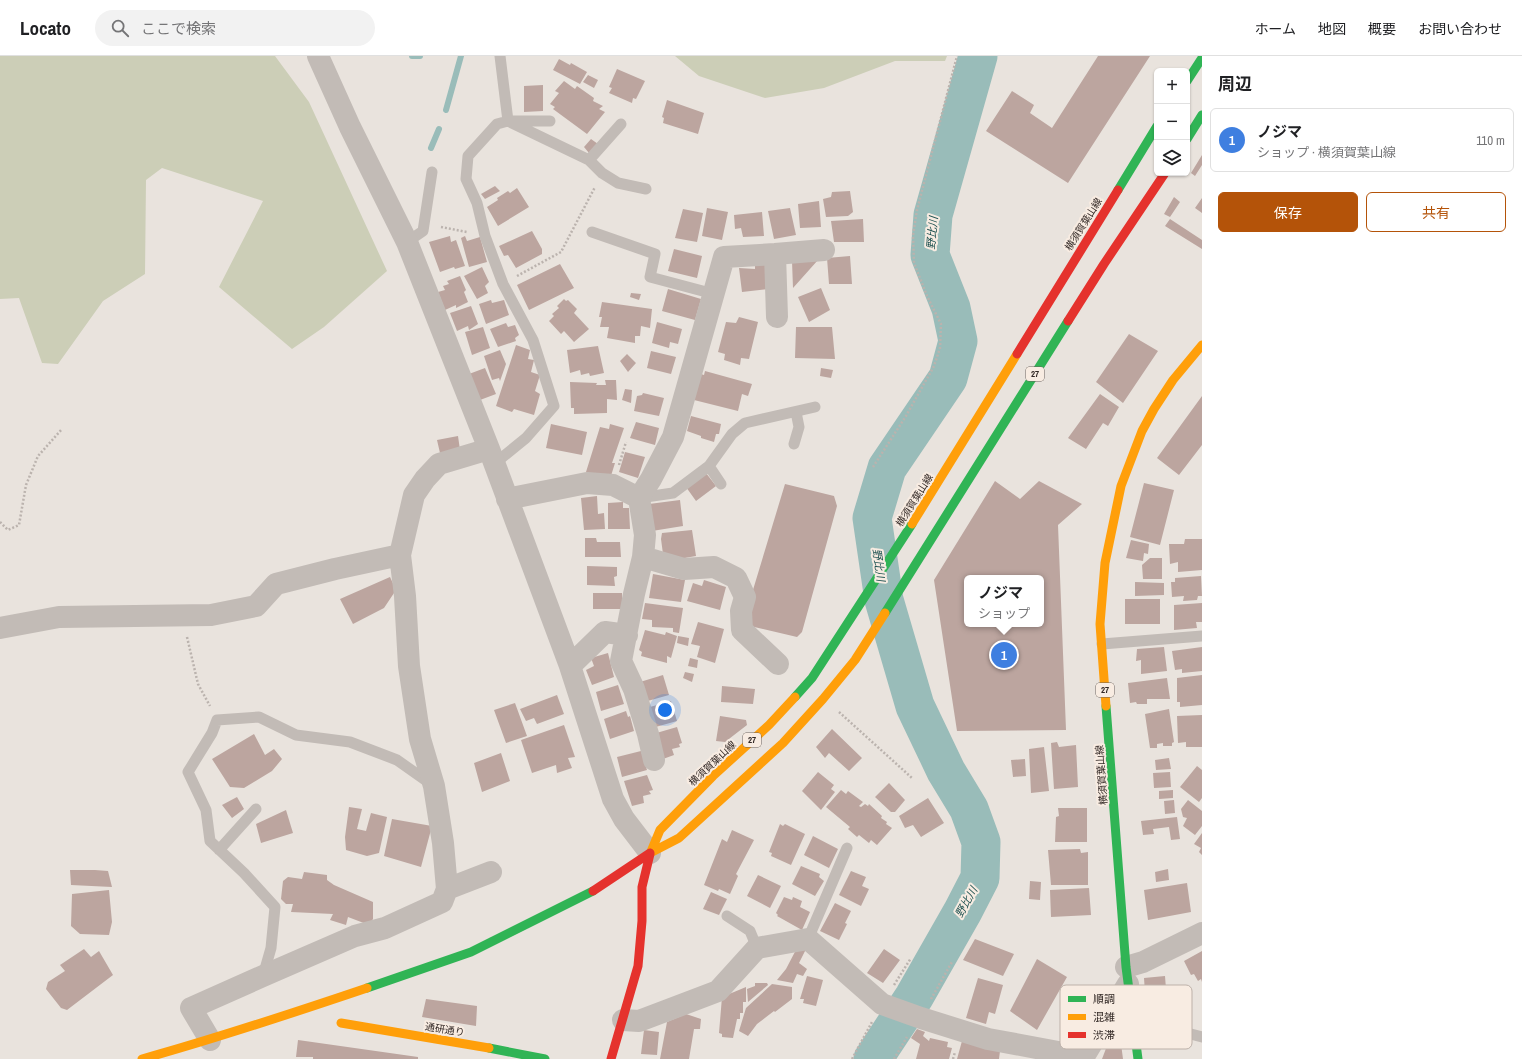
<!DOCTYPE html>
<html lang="ja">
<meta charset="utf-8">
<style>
:root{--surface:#fff;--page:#f2f2f2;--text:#202124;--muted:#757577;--line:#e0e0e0;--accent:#b45309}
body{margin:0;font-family:"Archivo Narrow","Noto Sans JP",sans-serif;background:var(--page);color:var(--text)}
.controls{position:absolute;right:12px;top:12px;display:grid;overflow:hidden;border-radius:6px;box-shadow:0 1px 3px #0004}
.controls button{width:36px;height:36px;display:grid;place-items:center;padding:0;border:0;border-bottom:1px solid var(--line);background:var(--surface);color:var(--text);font:20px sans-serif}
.you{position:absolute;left:665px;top:654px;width:14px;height:14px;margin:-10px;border:3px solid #fff;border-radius:50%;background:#1a73e8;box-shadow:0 0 0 6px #1a73e833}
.badge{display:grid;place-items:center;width:26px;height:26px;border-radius:50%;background:var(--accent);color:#fff;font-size:13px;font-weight:700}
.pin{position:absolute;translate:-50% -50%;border:2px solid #fff;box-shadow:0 1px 4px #0006}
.popup{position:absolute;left:964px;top:519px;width:80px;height:52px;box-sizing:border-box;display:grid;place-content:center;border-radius:6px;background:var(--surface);filter:drop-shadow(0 1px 3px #0005);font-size:13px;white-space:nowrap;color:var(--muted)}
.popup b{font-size:15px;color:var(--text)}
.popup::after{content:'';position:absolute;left:50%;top:100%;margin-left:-8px;border:8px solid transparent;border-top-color:var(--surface)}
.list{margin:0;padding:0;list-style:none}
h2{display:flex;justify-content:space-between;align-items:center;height:52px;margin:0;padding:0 16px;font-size:17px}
h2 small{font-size:13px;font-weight:400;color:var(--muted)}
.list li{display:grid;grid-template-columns:26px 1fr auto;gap:12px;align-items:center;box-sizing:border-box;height:64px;margin:0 8px 8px;padding:0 8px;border:1px solid var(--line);border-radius:6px}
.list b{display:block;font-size:15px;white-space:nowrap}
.list p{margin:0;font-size:13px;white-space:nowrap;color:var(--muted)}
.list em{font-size:13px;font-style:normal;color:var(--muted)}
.actions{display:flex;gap:8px;padding:12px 16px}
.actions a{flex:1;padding:9px 0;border:1px solid var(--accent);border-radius:6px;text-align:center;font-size:14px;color:var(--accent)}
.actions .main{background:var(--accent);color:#fff}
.icon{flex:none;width:22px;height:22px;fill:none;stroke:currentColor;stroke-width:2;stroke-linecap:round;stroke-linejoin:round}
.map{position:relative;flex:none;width:1202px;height:1003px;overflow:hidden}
header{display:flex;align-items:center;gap:24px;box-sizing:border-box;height:56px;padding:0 20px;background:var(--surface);border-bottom:1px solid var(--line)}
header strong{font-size:19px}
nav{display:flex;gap:22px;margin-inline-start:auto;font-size:14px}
.search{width:280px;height:36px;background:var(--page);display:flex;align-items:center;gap:10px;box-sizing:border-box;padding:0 14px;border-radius:22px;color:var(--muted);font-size:15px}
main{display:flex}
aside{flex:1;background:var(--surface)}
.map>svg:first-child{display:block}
</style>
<header>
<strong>Locato</strong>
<div class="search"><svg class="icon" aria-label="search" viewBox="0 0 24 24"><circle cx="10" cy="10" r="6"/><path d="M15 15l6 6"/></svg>ここで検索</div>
<nav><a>ホーム</a><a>地図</a><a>概要</a><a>お問い合わせ</a></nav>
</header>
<main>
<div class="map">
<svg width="1202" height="1003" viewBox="0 0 1202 1003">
<rect width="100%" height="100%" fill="#e9e3dd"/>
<!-- green -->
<path fill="#ccceb7" d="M0 0H275L309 46 387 215 324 271 292 293 219 231 263 145 162 112 146 124 145 218 103 245 58 308 42 307 19 242 0 243Z
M675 0H947L945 5H895L824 32 765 42 699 20Z"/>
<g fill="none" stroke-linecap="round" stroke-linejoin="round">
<!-- stream -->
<path stroke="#99bcb9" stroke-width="6" d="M412 0H420
M446 54 461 0
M431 92 439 73"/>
<!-- river -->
<path stroke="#99bcb9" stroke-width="39" d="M873 1003 914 941 963 855 980 822 981 786 969 753 946 715 915 650 884 544 872 462 887 412 948 322 958 285 951 252 930 199 933 159 978 0"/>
</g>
<!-- building -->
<path fill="#bca59f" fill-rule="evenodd" d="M1098 0H1150L1068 127 986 75 1012 35 1034 49 1030 57 1052 72Z
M559 3 570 9 571 7 587 16 580 28 553 14Z
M617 13 645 25 636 43 633 42 632 47 609 37 612 32 609 31Z
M588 19 598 24 594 32 583 26Z
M564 25 575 33 577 30 594 42 593 45 603 50 599 53 605 56 587 78 553 53 555 51 550 48 559 37 555 35Z
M543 29V55L524 56V30Z
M667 44 704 57 698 78 663 67 664 62 662 61Z
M591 83 598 88 589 97 584 91Z
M1202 99V109L1195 120 1191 117Z
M495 130 500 135 485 143 481 138Z
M517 132 529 151 498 170 487 151 498 144 497 142 508 135 510 137Z
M850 135 853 156 848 160 826 161 823 143 831 141 832 136Z
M1174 141 1180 146 1170 161 1164 158Z
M1202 142V157L1195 152Z
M819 145 821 171 800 172 798 148Z
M707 152 728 156 722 184 702 180Z
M790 152 796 179 774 183 768 155Z
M683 153 703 157 697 186 675 182Z
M762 156 764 180 743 181 741 172 735 173 734 159Z
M863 163 864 186H834L831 165Z
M1170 163 1202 184V193L1165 170Z
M532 175 542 193V198L516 212 508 199 504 200 499 190Z
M450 180 451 186 456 184 465 210 455 213 454 211 440 216 429 186Z
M465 180 467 185 480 181 487 206 469 211 461 182Z
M674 193 702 200 697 222 668 215Z
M850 200 852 228H829L827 202Z
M818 204 793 232 792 205Z
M767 206 768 233 742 236 739 212 755 213V207Z
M560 208 574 232 529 254 517 229Z
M482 211 489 226 485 230 488 237 477 243 464 220Z
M460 220 466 234 464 236 468 246 456 252V249L445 254 438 236 445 234 443 230 449 228 447 225Z
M821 232 830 254 809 266 798 241Z
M668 233 701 243 695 264 662 255Z
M631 237 641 238 639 244 630 241Z
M564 243 566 245 568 244 577 253 574 257 589 273 574 286 564 275 561 278 549 265 554 260 552 258 559 252 557 250Z
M491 244 492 247 504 244 509 259 486 268 479 248Z
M602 246 652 253 650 272 641 270 640 280H635V287L607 282 609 271H600L602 261H599Z
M471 250 478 268 469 274 468 270 457 275 450 257Z
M739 261 758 266 749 303 741 302 740 309 724 304 725 298 718 296 726 266 736 267Z
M657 266 682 273 678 288 670 286 669 292 652 287Z
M506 267 508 271 515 269 519 279 515 282 516 285 498 291 490 273Z
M483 271 490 292 472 299 465 276Z
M796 271H832L835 303 795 302Z
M1129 278 1158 295 1123 347 1096 326Z
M516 289 530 294 528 303 534 304 531 316 540 319 535 335 540 338 534 359 514 353 512 356 496 350Z
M598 290 604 317 590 320 589 317 581 319 580 314 570 317 567 294Z
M500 294 506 308 500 325 499 322 492 324 484 300Z
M651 295 676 301 671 318 647 312Z
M627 298 636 307 628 316 620 305Z
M485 312 496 338 480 344 469 318Z
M821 312 833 314 831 322 820 320Z
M705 315 752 328 748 340 742 338 738 355 694 344 701 318 704 319Z
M605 324H616L617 344 607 343V357L574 358V352H571L570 326 597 327 596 329H606Z
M625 333 632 334 631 347 622 344Z
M643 337 664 342 659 360 634 355 637 340 642 339Z
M1100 338 1119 351 1108 370 1103 367 1086 393 1068 382Z
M1202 340V389L1179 419 1157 402Z
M691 360 721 368 719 378H716L714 386 701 382V380L687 375Z
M636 366 659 372 655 389 630 382Z
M551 368 587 376 582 399 546 392Z
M610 368 624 372 612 407H615L610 423 586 416 600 371 609 373Z
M458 380 460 394 440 397 437 384Z
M625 396 645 401 638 422 619 416Z
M706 417 716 430 696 445 686 431Z
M995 425 1020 443 1039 425 1082 448 1058 469 1066 674 957 675 934 524ZM967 522H1041V568H967Z
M1144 427 1174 434 1160 489 1130 481Z
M785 428 834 440 837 450 802 576 797 581 750 570 746 557Z
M597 440 598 458 604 457 605 473 584 474 581 442Z
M680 444 683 470 652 475 649 448Z
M623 446V452H629L630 473H608V447Z
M692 474 696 500 673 504 663 498 661 483 662 477Z
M585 482H596L597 486H620L621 501H585Z
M1185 483H1202V514L1178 516V506L1170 508 1169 488H1184Z
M1131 484 1149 488 1148 498 1144 497 1143 505 1126 502Z
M1150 502H1162V523H1143L1142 509Z
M587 510 617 511V520L614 521 615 530 587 529Z
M653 518 685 524 681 546 649 542Z
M1201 520 1202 540H1198L1197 544 1183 545 1184 540 1172 541 1171 526H1175V522Z
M390 521 396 534 384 552 353 568 340 543Z
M704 524 726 531 720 554 687 545 693 527 702 530Z
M1135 526 1164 527V539L1135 540Z
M593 537H622V553H593Z
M1125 543H1160V568H1125Z
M645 547 683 552 679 577 673 576V572L652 571V564L642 563Z
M1202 547V566H1196L1197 572 1174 574V549Z
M698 566 724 573 715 607 697 601 700 590 691 588Z
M645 574 665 579 666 576 677 580 671 602 667 600V607L641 600 642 596 639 594Z
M678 580 689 582 688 590 677 587Z
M1164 591 1167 615 1141 618V604L1136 605 1137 593Z
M1202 591V615L1182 617V613L1175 614 1172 595Z
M608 597 614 621 592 629 586 614 594 610 591 602Z
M690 602 698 604 697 612 688 610Z
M685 616 694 618 692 626 683 622Z
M663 619 669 639 644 646 640 626Z
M1202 619V649L1180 651V646H1177V622Z
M1167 622 1170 643H1147V648H1137L1136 646 1130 647 1128 627Z
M618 629 624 648 601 655 596 636Z
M722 630 755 633 753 648 721 646Z
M557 639 564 658 537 668 534 662 526 665 520 653Z
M671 645 677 665 652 672 650 651Z
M515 647 527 680 506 687 494 654Z
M1169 653 1174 686 1172 687V690H1163V687L1157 688V692H1150L1145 658Z
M626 655 628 661 630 660 634 675 610 683 604 663Z
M1202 659V691H1186V686L1178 687 1177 660Z
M720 660 746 664 747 669 725 686 716 685Z
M564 669 575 701 568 702 572 712 557 717 556 709 532 717 521 684Z
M677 671 682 687 679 688 680 691 672 693 674 699 663 703 653 678Z
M832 673 862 702 849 715 829 697 825 702 816 691Z
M254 678 265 699 274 693 282 703 272 715 244 732 230 731 212 703Z
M1057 686 1059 691 1076 689 1078 731 1054 733 1051 687Z
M1044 691 1049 735 1031 737 1029 693Z
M641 695 647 714 622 721 617 701Z
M501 697 510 725 482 736 474 707Z
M1169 702 1171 713 1156 714 1155 704Z
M1025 703 1026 720 1013 721 1011 704Z
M1197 710 1202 714V742L1199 746 1180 731Z
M818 716 834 729 831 733 835 736 821 754 802 735Z
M1170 716 1171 731 1154 732 1153 717Z
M647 719 653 734 649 735 651 738 643 740 644 747 632 750 624 725Z
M889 727 905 744 895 756H891L875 741Z
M841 734 846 738 848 735 863 746 859 750 861 751 865 748 868 750 869 748 882 760 881 762 887 766 886 768 892 772 877 789 871 784 869 787 859 779 857 781 848 773 850 771 826 751Z
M1173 734V742L1159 743V735Z
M237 741 244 753 232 762 222 749Z
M928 742 944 767 921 781 913 769 905 772 899 760Z
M1174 744 1175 757 1165 758 1164 745Z
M1188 744 1202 755V770L1195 779 1183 770 1187 762 1183 761 1181 753Z
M349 751 362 753 357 773 366 775 371 757 387 761 379 797 367 800 346 794 345 781Z
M1058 752H1087V786H1055L1056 761 1059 760Z
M286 754 293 777 261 787 256 768Z
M1177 761 1180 783 1171 784 1169 771 1153 773 1154 778 1143 779 1141 765Z
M392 763 432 770 421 811 384 800Z
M780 768 783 770 785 768 805 778 791 809 771 800 772 797 769 796Z
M732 774 754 784 736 818 738 820 730 838 719 833 718 835 704 829 722 783 727 786Z
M1202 777V799L1199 796 1201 792 1194 788Z
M813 780 838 793 829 812 804 799Z
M1080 793 1081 797 1088 796V829H1051L1048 794Z
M801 810 820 818 819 821 824 825 815 840 792 828Z
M1168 813 1169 824 1156 826 1155 816Z
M70 814H95L108 815 112 831 71 829Z
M851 815 866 821 862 830 869 833 861 850 839 839Z
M304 816 327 819V824L334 829 373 846V863L369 869 348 861 346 869 330 864 333 858 291 856 293 848H286L281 843 283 825 288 821 302 823Z
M758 819 781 830 770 852 747 840Z
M1030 825 1041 826 1040 844 1029 843Z
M1187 827 1191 856 1148 864 1144 834Z
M1089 832 1091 859 1051 861 1050 834Z
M109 834 112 866 109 879 80 878 71 870 72 838Z
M711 836 727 843 719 859 703 853Z
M784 841 792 844 793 841 802 845 800 851 810 856 802 874 777 860 778 859 776 857Z
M835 847 851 855 845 867 847 868 839 884 820 875Z
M975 883 1014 898 1003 920 963 904Z
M798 890 806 893 799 907 807 913 803 920 797 918 793 927 777 924 786 913Z
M84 893 91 901 99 895 113 919 67 954 61 952 46 933 48 926 65 915 60 909Z
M884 893 900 904 883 927 867 917Z
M1202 895V926L1201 923 1198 925 1194 918 1191 919 1184 905Z
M1037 903 1067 921 1037 974 1010 955Z
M807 920 823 924 816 950 803 947 804 943H800Z
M1165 920 1167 946 1146 952 1144 922Z
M978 922 1003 929 995 958 989 956 986 968 966 962Z
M755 927H767L768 929 748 946 747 933 755 930Z
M772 928 792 931V943L775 956 774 955 757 968 748 980 739 975 746 952Z
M746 931V946H743V957H740V963H737L733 982 722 981V978L719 977 722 941Z
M426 943 477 950 476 970 422 961Z
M686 958 701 963 700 973H694L689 1003H660L667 966Z
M917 973 925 976 923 980 929 985 930 982 948 986 947 991 952 992 949 1003H916L920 988 911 982Z
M644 974 659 976 657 999 641 998Z
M1120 980 1123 1003H1102L1110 982Z
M298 984 418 1001V1003H313V1001H296Z
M962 985 1000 995 999 1003H957Z"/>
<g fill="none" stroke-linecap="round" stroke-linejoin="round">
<!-- path -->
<path stroke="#bbb3ae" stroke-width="2.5" stroke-dasharray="2 2" stroke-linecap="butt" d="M441 171 467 176
M517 220 561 196 595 131
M619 409 626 386
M873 411 906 360 934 310 940 292 941 268 927 240 914 207 913 179 917 154 957 0
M0 466 8 474 19 469 26 429 38 400 62 373
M187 581 198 628 210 650
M839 656 912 722
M894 929 911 902
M931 943 952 906
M852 1003 872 966
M894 1003 907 981
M953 1003 955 996"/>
<!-- lane -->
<path stroke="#c2bbb6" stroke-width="11" d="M500 0 508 65
M510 66 589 104 602 117 618 127 646 133
M589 104 621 68
M592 176 655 198 650 221 714 238
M407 186 423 175 432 116
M794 388 799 371 796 356
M494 408 526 382 554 350 533 284 503 228 485 180 477 147 466 123 468 100 497 68 508 65H550
M709 410 721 428
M639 442 673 437 709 410 732 378 745 367 815 351
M1102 588 1202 580
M219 794 256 753
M727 860 750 875 757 892
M808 883 847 792
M263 920 271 892 275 851 244 817 210 785 206 754 188 716 212 677 217 664 259 661 296 679 350 686 397 704 431 728
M1133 963 1202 981"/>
<!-- street -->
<path stroke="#c2bbb6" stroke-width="22" d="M318 0 350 71 407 186 489 393 570 610 613 743 624 763 650 797
M775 198 777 261
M489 393 439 408 425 423 414 439 400 499 405 540 409 610 420 683 434 730 443 787 447 833 491 816
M639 442 651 423 673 381 724 201 775 198 824 194
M507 443 587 427 613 429 639 442 645 479 643 501 634 538 621 605 634 633 648 678 654 704
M643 501 684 513 714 511 736 522 745 541 741 555 742 574 778 608
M0 572 59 561 211 559 256 550 276 528 335 513 400 499
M570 610 605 576 627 579
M1126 911 1143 906 1202 877
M623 964 639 965 718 935 757 892 808 883 882 948 921 962 988 983 1069 998 1086 997 1128 928
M210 984 191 952 263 920 355 880 385 872 442 846 447 833"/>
<!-- fast -->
<path stroke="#30b455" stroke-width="9" d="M1187 25 1202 2
M1187 83 1202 59
M1118 134 1157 70
M885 557 1068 265
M795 641 812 622 912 468
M1106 650 1126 911 1138 1003
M367 932 471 896 593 835
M489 992 545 1003"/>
<!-- slow -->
<path stroke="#ff9f0a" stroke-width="9" d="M912 468 1017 298
M1106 650 1100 568 1105 507 1121 430 1142 375 1154 353 1173 324 1202 289
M650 797 679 782 783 687 823 643 855 604 885 557
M650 798 660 774 713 720 769 669 795 641
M341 967 489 992
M142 1003C218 982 293 957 367 932"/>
<!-- jam -->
<path stroke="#e5322d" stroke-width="9" d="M1068 265 1104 208 1165 117
M1017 298 1118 134
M593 835 650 797
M611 1003 638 910 642 865V831L650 798"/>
</g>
<g text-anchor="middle" stroke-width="4" stroke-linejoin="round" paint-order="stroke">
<!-- shield labels -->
<g fill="#f8ece2" stroke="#6d635e" stroke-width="1">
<rect x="1026" y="311" width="18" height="14" rx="3"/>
<rect x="1096" y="627" width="18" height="14" rx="3"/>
<rect x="743" y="677" width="18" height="14" rx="3"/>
</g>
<g font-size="9" font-weight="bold" fill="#322825">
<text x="1035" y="321">27</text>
<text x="1105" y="637">27</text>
<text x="752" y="687">27</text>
</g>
<!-- street labels -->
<g font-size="10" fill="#322825" stroke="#f8ece2">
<text transform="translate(1083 168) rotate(-58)" y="4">横須賀葉山線</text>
<text transform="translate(914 444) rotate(-58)" y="4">横須賀葉山線</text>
<text transform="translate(712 707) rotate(-43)" y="4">横須賀葉山線</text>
<text transform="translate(1101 719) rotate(-94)" y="4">横須賀葉山線</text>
<text transform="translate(445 973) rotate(9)" y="4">通研通り</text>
</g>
<!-- water labels -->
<g font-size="11" font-style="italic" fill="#1d5150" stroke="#f8ece2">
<text transform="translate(932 177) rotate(-85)" y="4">野比川</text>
<text transform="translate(879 509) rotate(82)" y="4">野比川</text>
<text transform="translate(966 846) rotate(-61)" y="4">野比川</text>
</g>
</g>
<!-- legend -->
<rect x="1060" y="929" width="132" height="64" rx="6" fill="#f8ece2" stroke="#bdb1a9" stroke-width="1"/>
<rect x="1068" y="940" width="18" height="6" fill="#30b455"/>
<rect x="1068" y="958" width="18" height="6" fill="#ff9f0a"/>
<rect x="1068" y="976" width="18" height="6" fill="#e5322d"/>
<g font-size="11" fill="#322825">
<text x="1093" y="947">順調</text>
<text x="1093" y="965">混雑</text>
<text x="1093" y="983">渋滞</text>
</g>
</svg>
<div class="controls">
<button>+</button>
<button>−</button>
<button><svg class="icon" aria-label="layers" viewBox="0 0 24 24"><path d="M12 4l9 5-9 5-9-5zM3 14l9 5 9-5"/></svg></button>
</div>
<div class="you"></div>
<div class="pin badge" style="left:1004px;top:599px;background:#3f7fe0">1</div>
<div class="popup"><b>ノジマ</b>ショップ</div>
</div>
<aside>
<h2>周辺<small></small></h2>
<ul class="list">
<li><span class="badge" style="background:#3f7fe0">1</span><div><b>ノジマ</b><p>ショップ · 横須賀葉山線</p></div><em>110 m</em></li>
</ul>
<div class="actions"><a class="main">保存</a><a>共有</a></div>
</aside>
</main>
